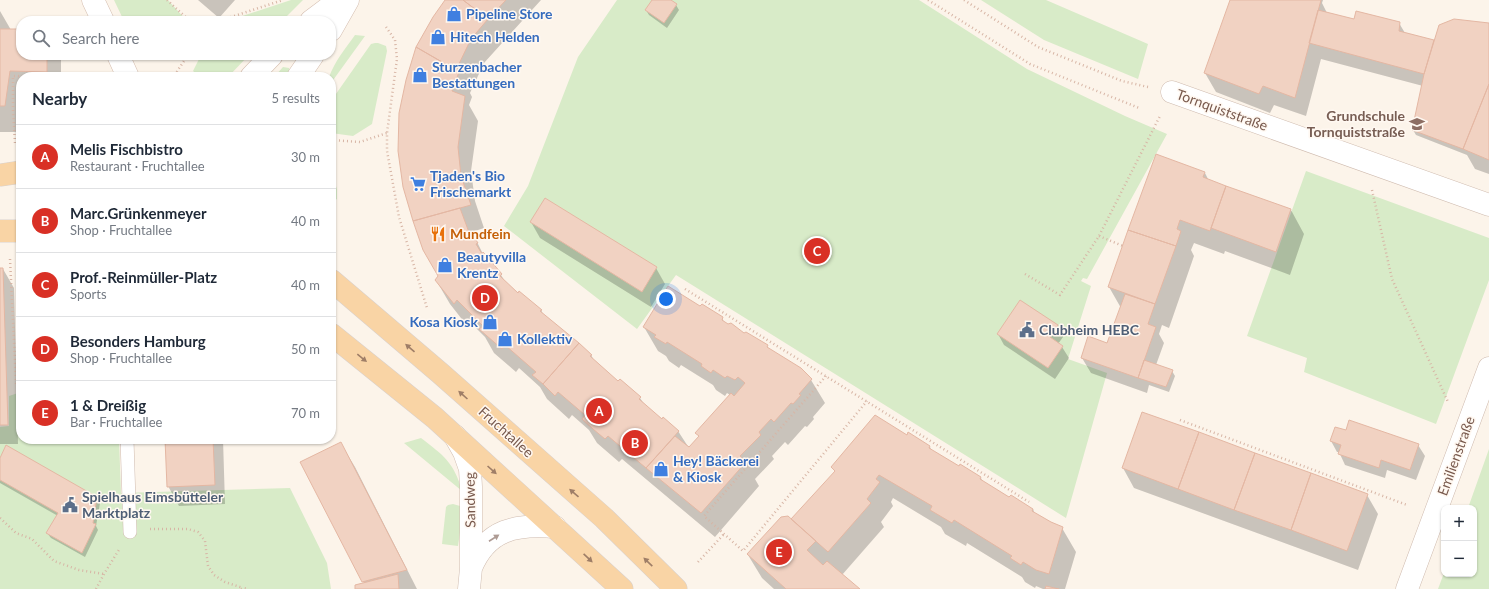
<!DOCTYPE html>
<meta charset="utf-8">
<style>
:root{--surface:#fff;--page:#f6f6f7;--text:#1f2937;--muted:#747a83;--line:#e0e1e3;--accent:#d93025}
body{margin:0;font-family:Lato,sans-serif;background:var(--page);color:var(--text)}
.controls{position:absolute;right:12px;bottom:12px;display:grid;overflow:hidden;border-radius:8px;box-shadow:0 1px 3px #0004}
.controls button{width:36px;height:36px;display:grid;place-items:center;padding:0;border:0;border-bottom:1px solid var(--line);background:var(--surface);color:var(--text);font:20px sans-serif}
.you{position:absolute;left:666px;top:299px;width:14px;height:14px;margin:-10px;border:3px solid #fff;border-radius:50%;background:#1a73e8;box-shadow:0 0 0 6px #1a73e833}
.badge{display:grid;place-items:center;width:26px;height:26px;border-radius:50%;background:var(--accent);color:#fff;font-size:13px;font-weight:700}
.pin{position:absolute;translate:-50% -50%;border:2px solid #fff;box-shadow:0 1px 4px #0006}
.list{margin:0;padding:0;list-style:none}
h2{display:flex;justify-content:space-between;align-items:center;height:52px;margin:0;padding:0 16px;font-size:17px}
h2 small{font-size:13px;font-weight:400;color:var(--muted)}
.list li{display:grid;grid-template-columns:26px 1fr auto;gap:12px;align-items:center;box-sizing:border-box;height:64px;padding:0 16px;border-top:1px solid var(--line)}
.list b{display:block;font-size:15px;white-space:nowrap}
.list p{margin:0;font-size:13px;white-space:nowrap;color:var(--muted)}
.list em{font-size:13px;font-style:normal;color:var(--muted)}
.icon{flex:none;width:22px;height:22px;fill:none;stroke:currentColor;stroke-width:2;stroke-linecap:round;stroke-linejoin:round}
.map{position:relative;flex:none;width:1489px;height:589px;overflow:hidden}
.search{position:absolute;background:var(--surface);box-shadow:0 1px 3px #0004;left:16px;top:16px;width:320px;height:44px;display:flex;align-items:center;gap:10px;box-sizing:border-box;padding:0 14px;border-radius:16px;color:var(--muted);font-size:15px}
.panel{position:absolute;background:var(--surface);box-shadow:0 1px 3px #0004;left:16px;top:72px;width:320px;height:372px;border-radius:16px}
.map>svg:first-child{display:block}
</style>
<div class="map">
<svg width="1489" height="589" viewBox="0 0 1489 589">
<rect width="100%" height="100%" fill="#fcf4ea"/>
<!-- green -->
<path fill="#d8ebc8" d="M114 0H168L187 21H124Z
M291 0H303L282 21H227Z
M617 0H919L1027 69 1125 116 1167 134 1087 279 1083 278 1081 281 1091 286 1068 359 1107 373 1066 518 676 275 637 329 504 226 528 186 578 57Z
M981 0H1046L1148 44 1138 79 1044 40Z
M355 35 365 36 331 83V77H329C335 61 345 49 355 35Z
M375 43H378L386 46 387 51 372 124 353 136 331 133V101L371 44Z
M201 55H249L228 77H200L193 71Z
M283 67 289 68 290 71 286 77H274Z
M1306 171 1489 238V280L1436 424 1304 372 1307 358 1247 336Z
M331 172 337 189V199L331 203Z
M21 392V439H119L121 493 290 488 327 563 331 589H0V427L9 426V396Z
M421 438C443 455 454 462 462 491L404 443Z
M1489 449V589H1438L1444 573V574H1474V508H1468Z
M453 504 460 506 463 512 458 546 442 544 446 507 448 505Z"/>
<!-- shadow -->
<path fill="#0003" d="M198 0H235L219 18Z
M446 0H541L484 63 470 93 472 97 469 105 478 121 471 171 475 201 484 228 472 232 483 254 501 275 506 283 518 294 541 310 544 316 591 355 595 362 618 382 640 398 644 404 662 420 678 431 689 448 699 437 697 433 730 395 727 393 725 396 716 390 713 385 681 365 679 368 669 361 666 356 658 351 644 327 699 307 722 318 725 324 767 346 770 351 811 380 825 403 813 417 814 419 807 427 805 426 788 445 785 442 772 456 774 459 755 479 759 486 715 537 622 459 619 462 597 443 589 430 572 415 569 419 547 399 540 387 519 368 516 372 494 353 485 337 471 323 468 327 450 304 436 280 440 276 417 48 434 18Z
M653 0H670L676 5 679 10 667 28 649 15 646 10Z
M1231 0H1323L1322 3 1327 13 1354 20 1399 23 1405 33 1435 41 1489 24V174L1475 169 1467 155 1416 135 1413 130 1423 86 1321 59 1306 116 1274 105 1270 113 1216 92 1205 73Z
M0 11 11 30H21V55H59L61 57V77H21L20 132H0Z
M1205 173 1209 181 1291 210 1304 234 1290 275 1225 251 1224 254 1194 243 1191 250 1194 256 1169 328 1162 325 1159 334 1164 343 1156 365 1172 371 1175 376 1169 392 1149 385 1147 393 1091 373 1082 358 1108 344 1121 308 1109 287Z
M546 200 656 268 665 284 651 307 540 238 531 222Z
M0 269H3L14 288 18 444H0Z
M1057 326 1063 337 1058 344 1062 347 1069 358 1055 379 1004 345 998 334Z
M1143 413 1367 495 1378 514 1358 570 1134 488 1123 468Z
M909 434 930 447 932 451 959 468 981 478 983 482 1010 498 1033 509 1035 514 1062 528 1076 552 1065 589H1043L1036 586 1035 588 1025 582 1022 577 967 543 966 546 945 534 941 527 893 498 891 502 893 506 881 522 884 527 842 575 858 589H774L762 578 748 555 792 521 835 472 832 467 907 436Z
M166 439H223L225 504 179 506 168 486Z
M1331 441 1418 445 1425 456 1416 480 1387 470 1385 478 1345 465 1339 452H1337Z
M341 444 355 467 417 589H356L364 583 301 462Z
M0 460 97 497 100 503 96 526 98 530 85 557 51 538 47 533 58 516 0 483Z"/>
<!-- building -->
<path fill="#f1d2c2" stroke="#e4b7a3" d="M445 0H463L488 19 471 39 456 70 416 47 433 17Z
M463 0H506L488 19Z
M652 0H671L677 4 664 23 645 10Z
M1230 0H1321L1295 98 1263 86 1259 94 1204 73Z
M1318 10 1354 19 1356 11 1400 22 1399 31 1434 40 1424 74 1309 43Z
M1454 19 1489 23V84L1463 149 1412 130 1424 74 1439 25Z
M0 29H21V55H47V72L10 71 5 106H0Z
M416 47 459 72 452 91 465 96 458 147 461 176 471 205 413 221 403 187 398 151 399 113 406 80Z
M1489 84V160L1463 149Z
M1156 154 1205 172 1203 177 1226 186 1210 231 1180 220 1177 229 1181 231 1176 246 1128 230Z
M1226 186 1291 209 1276 252 1211 228Z
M545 198 657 267 642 292 530 222Z
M460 208 470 235 472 234 478 243 476 244 482 254 483 252 502 274 500 276 518 293 519 291 542 310 540 311 579 343 543 384 532 375 536 372 505 345 502 349 479 329 483 326 457 300 454 304 435 280 438 276 423 250 413 221Z
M1128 230 1176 246 1155 304 1108 287Z
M0 268H3L8 425H0Z
M668 286 700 306 702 304 723 317 722 320 728 324 731 323 744 333 746 332 768 345 767 347 801 368 812 379 799 394 801 395 793 404 791 403 774 422 771 419 759 432 761 435 740 456 746 462 701 513 646 468 675 436 689 447 699 436 695 433 731 393 734 396 745 383 738 377 735 380 727 376 725 378 713 370 711 373 701 366 702 364 667 342 666 344 654 337 656 335 643 327Z
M1125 294 1155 304 1148 324 1156 327 1138 378 1081 358 1088 336 1107 343Z
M1020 300 1058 325 1050 337 1063 346 1048 368 997 334Z
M579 343 592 355 590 356 618 381 620 379 641 397 639 399 662 419 663 417 679 431 646 468 608 436 605 439 593 429 582 419 585 415 558 392 555 396 543 384Z
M1144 360 1173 370 1166 387 1138 378Z
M1142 412 1199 432 1178 489 1122 468Z
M875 415 907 435 908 432 930 446 929 448 959 466 960 464 981 477 980 479 1009 497 1011 495 1033 509 1032 511 1051 522 1063 527 1049 574 1036 570 1023 562 1021 565 1010 558 1012 556 954 520 952 523 930 510 932 506 879 475 876 479 880 482 867 499 871 503 828 552 791 519 835 471 831 467Z
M1349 420 1419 444 1410 470 1381 460 1379 468 1338 454 1341 445 1330 441 1335 427 1346 430Z
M1199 432 1255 453 1234 510 1178 489Z
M165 439H213L215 485 167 487Z
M341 442 393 543 407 570 362 582 300 462Z
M6 445 97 497 93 523 96 524 82 553 46 533 58 513 0 480V458Z
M1255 453 1311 473 1291 530 1234 510Z
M1311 473 1368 494 1347 551 1291 530Z
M788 516 816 541 807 550 823 565 827 561 860 589H786L747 554 781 517Z
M398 574 399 589H355V585Z
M1046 586 1059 589H1045Z"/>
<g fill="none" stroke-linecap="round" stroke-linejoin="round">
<defs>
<path id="lane" d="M127 439 130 532"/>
<path id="street" d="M1172 92 1489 205
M455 436 464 452 470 469 471 487V568L469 589
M471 568C487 529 516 524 555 527
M1407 589 1489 368"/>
<path id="secondary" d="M93 0 103 21
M311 21 339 0
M331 30 348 0
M118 55 128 77
M251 77 272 55
M298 77 313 55"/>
<path id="primary" d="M0 175 21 172
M0 231H21
M331 280 440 373 604 518 676 589
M331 334 435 418 622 589"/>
</defs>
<!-- lane casing -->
<use href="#lane" stroke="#cfbbaf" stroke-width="14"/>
<!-- street casing -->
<use href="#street" stroke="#cfbbaf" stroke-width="23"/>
<!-- secondary casing -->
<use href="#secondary" stroke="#d4bdaf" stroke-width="23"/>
<!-- primary casing -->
<use href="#primary" stroke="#d9d1cd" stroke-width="23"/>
<!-- path -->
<path stroke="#d7b5a5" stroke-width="2.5" stroke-dasharray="1 3" stroke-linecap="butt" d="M167 0 190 21
M928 0 1030 64 1139 108
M964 0 1038 47 1122 81 1148 87
M219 21 283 0
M386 27 395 40 397 59 387 133V151L399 217 427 308
M171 77 174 76 188 55
M331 140 360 142 387 133
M15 143 13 112V76L78 77
M1372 190 1392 279 1448 402
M1099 236 1123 246
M10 259 16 384
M1025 274 1060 295 1099 236 1160 116
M685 289 1029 502
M826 376 704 516 743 551 867 401
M1180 420 1407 505
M0 518 16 533 32 539 54 561 79 570 104 574
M150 529H188L198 532 205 541 208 566 214 575 225 582 243 588
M698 562 724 534
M96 589 104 574 120 548
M241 589 243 588 248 589"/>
<!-- lane -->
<use href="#lane" stroke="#fff" stroke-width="13"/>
<!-- street -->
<use href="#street" stroke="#fff" stroke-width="22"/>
<!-- secondary -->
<use href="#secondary" stroke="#fff" stroke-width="22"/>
<!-- primary -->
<use href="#primary" stroke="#f9d4a5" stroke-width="22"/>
</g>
<!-- one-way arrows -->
<defs><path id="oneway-solid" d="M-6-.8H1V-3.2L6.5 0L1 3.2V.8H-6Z"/></defs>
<g fill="#9f7e67">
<use href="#oneway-solid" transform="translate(410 348) rotate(-139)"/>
<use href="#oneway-solid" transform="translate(362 358) rotate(39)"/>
<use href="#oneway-solid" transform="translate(463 395) rotate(-138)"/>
<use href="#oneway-solid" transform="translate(492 470) rotate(42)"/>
<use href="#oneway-solid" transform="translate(574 493) rotate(-139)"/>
<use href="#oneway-solid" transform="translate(588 558) rotate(43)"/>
<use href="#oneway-solid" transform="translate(648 562) rotate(-136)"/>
</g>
<use fill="#ae9b94" href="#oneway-solid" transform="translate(494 538) rotate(-33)"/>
<!-- icons -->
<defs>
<symbol id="shop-bare" viewBox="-9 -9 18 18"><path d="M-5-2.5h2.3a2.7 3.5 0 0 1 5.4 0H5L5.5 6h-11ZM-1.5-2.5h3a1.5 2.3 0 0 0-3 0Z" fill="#3f7fe0" stroke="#fff8f1" stroke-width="2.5" paint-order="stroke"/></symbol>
<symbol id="school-bare" viewBox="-9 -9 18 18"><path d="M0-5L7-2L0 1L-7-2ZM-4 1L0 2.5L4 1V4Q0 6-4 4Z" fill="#8d6e63" stroke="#fff8f1" stroke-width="2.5" paint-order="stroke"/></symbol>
<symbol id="supermarket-bare" viewBox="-9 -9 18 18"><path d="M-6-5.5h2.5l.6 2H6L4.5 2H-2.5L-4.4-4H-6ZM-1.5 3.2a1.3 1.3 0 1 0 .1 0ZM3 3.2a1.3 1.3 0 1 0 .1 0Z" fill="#3f7fe0" stroke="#fff8f1" stroke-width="2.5" paint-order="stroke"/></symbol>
<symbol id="restaurant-bare" viewBox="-9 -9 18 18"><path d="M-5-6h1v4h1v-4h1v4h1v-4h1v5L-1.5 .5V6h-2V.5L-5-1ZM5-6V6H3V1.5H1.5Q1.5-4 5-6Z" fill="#e8710a" stroke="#fff8f1" stroke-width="2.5" paint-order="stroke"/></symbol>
<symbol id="civic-bare" viewBox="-9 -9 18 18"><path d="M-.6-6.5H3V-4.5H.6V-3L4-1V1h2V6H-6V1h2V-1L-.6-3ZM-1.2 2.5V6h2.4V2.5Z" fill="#5c6f8a" stroke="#fff8f1" stroke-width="2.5" paint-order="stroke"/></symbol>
</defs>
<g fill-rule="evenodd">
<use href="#shop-bare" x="443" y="3" width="22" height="22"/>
<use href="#shop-bare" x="427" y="26" width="22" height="22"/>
<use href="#shop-bare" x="409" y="64" width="22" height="22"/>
<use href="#school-bare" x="1406" y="113" width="22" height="22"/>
<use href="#supermarket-bare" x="407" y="173" width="22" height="22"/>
<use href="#restaurant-bare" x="427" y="223" width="22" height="22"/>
<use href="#shop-bare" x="434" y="254" width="22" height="22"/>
<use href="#shop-bare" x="479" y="311" width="22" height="22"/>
<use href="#civic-bare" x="1016" y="319" width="22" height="22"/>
<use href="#shop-bare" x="494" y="328" width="22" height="22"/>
<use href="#shop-bare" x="650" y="458" width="22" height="22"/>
<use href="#civic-bare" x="59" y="494" width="22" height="22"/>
</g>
<g text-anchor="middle" stroke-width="3" stroke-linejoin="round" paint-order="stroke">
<!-- shop labels -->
<g font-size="14" font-weight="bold" fill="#366cbe" stroke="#fff8f1" text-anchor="start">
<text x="466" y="19">Pipeline Store</text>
<text x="450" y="42">Hitech Helden</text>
<text x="432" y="72">Sturzenbacher<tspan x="432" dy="16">Bestattungen</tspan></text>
<text x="430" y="181">Tjaden's Bio<tspan x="430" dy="16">Frischemarkt</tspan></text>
<text x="457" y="262">Beautyvilla<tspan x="457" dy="16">Krentz</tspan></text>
<text x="478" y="327" text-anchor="end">Kosa Kiosk</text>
<text x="517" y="344">Kollektiv</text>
<text x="673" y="466">Hey! Bäckerei<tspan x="673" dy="16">&amp; Kiosk</tspan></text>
</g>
<!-- street labels -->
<g font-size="14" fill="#78594d" stroke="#fff8f1">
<text transform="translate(1222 110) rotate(20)" y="5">Tornquiststraße</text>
<text transform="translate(506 432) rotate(42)" y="5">Fruchtallee</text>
<text transform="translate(1456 456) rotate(-70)" y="5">Emilienstraße</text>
<text transform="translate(470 500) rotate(-91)" y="5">Sandweg</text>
</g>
<!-- education labels -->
<g font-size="14" font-weight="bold" fill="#785e54" stroke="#fff8f1" text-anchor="end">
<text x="1405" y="121">Grundschule<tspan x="1405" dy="16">Tornquiststraße</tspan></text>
</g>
<!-- food labels -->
<g font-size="14" font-weight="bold" fill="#c56008" stroke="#fff8f1" text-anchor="start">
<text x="450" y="239">Mundfein</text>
</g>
<!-- service labels -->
<g font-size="14" font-weight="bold" fill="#4e5e75" stroke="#fff8f1" text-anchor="start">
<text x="1039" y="335">Clubheim HEBC</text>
<text x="82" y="502">Spielhaus Eimsbütteler<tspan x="82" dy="16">Marktplatz</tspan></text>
</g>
</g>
</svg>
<div class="controls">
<button>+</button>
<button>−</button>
</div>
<div class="you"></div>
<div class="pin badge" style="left:599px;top:411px">A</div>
<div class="pin badge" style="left:635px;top:443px">B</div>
<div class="pin badge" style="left:817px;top:251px">C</div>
<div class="pin badge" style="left:485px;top:298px">D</div>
<div class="pin badge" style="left:779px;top:552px">E</div>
<div class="search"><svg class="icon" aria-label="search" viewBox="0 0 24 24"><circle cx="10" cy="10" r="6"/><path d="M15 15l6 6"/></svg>Search here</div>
<section class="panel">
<h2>Nearby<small>5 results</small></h2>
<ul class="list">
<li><span class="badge">A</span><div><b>Melis Fischbistro</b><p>Restaurant · Fruchtallee</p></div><em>30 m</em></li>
<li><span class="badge">B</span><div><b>Marc.Grünkenmeyer</b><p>Shop · Fruchtallee</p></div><em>40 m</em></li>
<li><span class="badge">C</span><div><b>Prof.-Reinmüller-Platz</b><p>Sports</p></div><em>40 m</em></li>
<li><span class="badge">D</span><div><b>Besonders Hamburg</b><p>Shop · Fruchtallee</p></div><em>50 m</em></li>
<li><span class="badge">E</span><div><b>1 &amp; Dreißig</b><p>Bar · Fruchtallee</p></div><em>70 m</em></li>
</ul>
</section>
</div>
